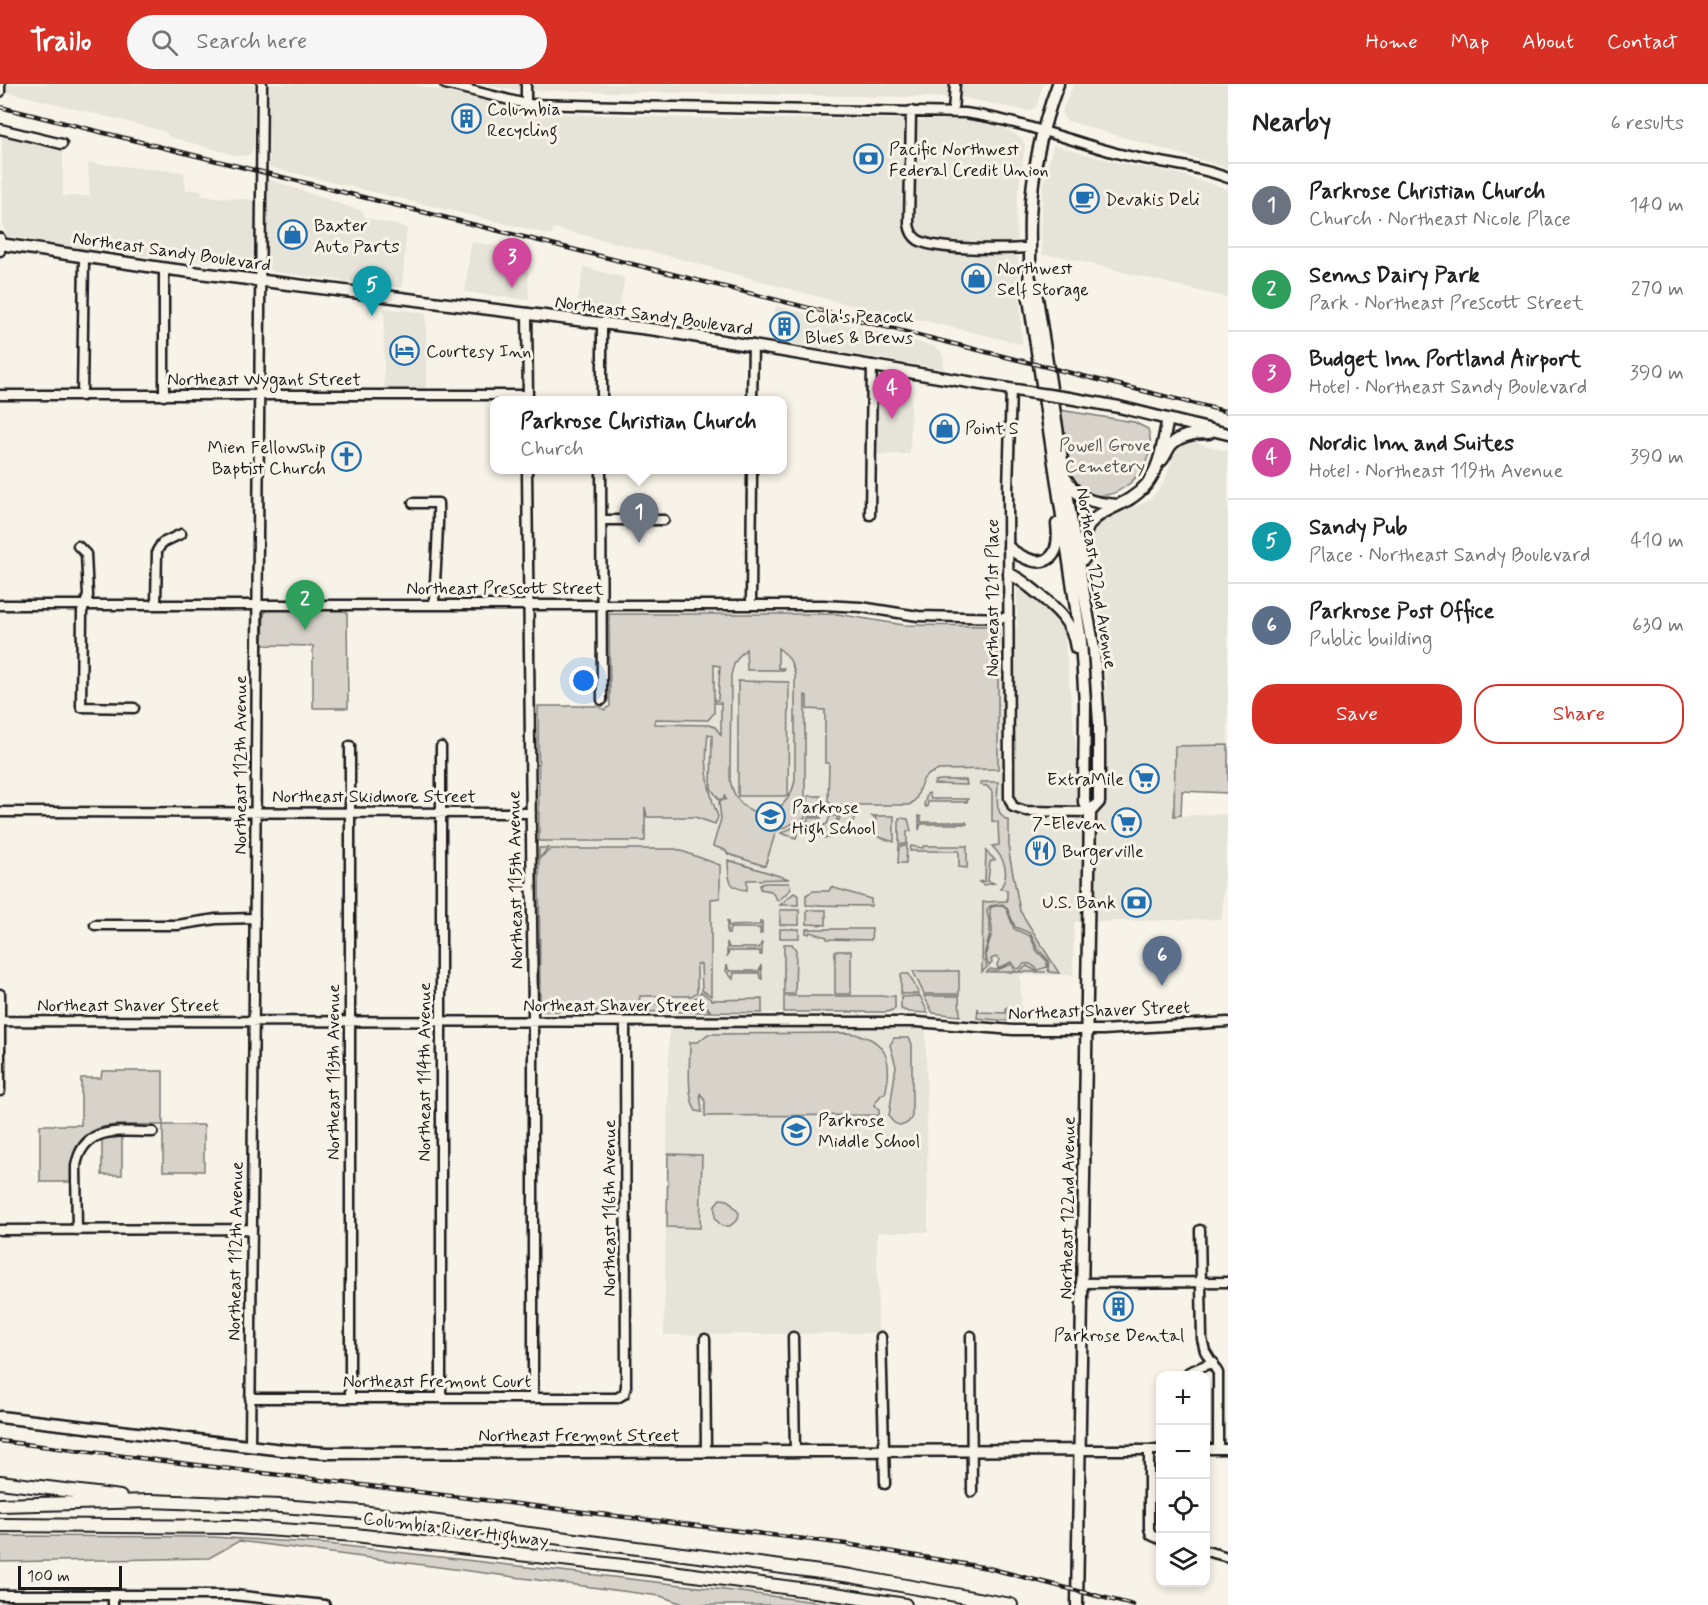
<!DOCTYPE html>
<meta charset="utf-8">
<style>
:root{--surface:#fff;--page:#f6f6f6;--text:#222;--muted:#767676;--line:#e0e0e0;--accent:#d93025}
body{margin:0;font-family:Mynerve,sans-serif;background:var(--page);color:var(--text)}
.controls{position:absolute;right:18px;bottom:18px;display:grid;overflow:hidden;border-radius:12px;box-shadow:0 3px 9px #0003}
.controls button{width:54px;height:54px;display:grid;place-items:center;padding:0;border:0;border-bottom:2px solid var(--line);background:var(--surface);color:var(--text);font:30px sans-serif}
.scale{position:absolute;left:18px;bottom:15px;width:104px;box-sizing:border-box;padding-left:6px;border:3px solid #1c1c1c;border-top:0;font-size:16px;line-height:21px;white-space:nowrap;color:#1c1c1c;-webkit-text-stroke:4px #f7f3e8;paint-order:stroke}
.you{position:absolute;left:584px;top:597px;width:21px;height:21px;margin:-15px;border:4px solid #fff;border-radius:50%;background:#1a73e8;box-shadow:0 0 0 9px #1a73e833}
.badge{display:grid;place-items:center;width:39px;height:39px;border-radius:50%;background:var(--accent);color:#fff;font-size:20px;font-weight:700}
.pin{position:absolute;translate:-50% -50px;filter:drop-shadow(0 2px 3px #0008)}
.pin::after{content:'';position:absolute;top:32px;width:21px;height:18px;background:inherit;clip-path:polygon(0 0,100% 0,50% 100%)}
.popup{position:absolute;left:490px;top:312px;width:297px;height:78px;box-sizing:border-box;display:grid;place-content:center;border-radius:12px;background:var(--surface);filter:drop-shadow(0 2px 4px #0005);font-size:20px;white-space:nowrap;color:var(--muted)}
.popup b{font-size:22px;color:var(--text)}
.popup::after{content:'';position:absolute;left:50%;top:100%;margin-left:-12px;border:12px solid transparent;border-top-color:var(--surface)}
.list{margin:0;padding:0;list-style:none}
h2{display:flex;justify-content:space-between;align-items:center;height:78px;margin:0;padding:0 24px;font-size:26px}
h2 small{font-size:20px;font-weight:400;color:var(--muted)}
.list li{display:grid;grid-template-columns:39px 1fr auto;gap:18px;align-items:center;box-sizing:border-box;height:84px;padding:0 24px;border-top:2px solid var(--line)}
.list b{display:block;font-size:22px;white-space:nowrap}
.list p{margin:0;font-size:20px;white-space:nowrap;color:var(--muted)}
.list em{font-size:20px;font-style:normal;color:var(--muted)}
.actions{display:flex;gap:12px;padding:18px 24px}
.actions a{flex:1;padding:14px 0;border:2px solid var(--accent);border-radius:24px;text-align:center;font-size:21px;color:var(--accent)}
.actions .main{background:var(--accent);color:#fff}
.icon{flex:none;width:33px;height:33px;fill:none;stroke:currentColor;stroke-width:2;stroke-linecap:round;stroke-linejoin:round}
.map{position:relative;flex:none;width:1228px;height:1521px;overflow:hidden}
header{display:flex;align-items:center;gap:36px;box-sizing:border-box;height:84px;padding:0 30px;background:var(--accent);color:#fff}
header strong{font-size:28px}
nav{display:flex;gap:33px;margin-inline-start:auto;font-size:21px}
.search{width:420px;height:54px;background:var(--page);display:flex;align-items:center;gap:15px;box-sizing:border-box;padding:0 21px;border-radius:33px;color:var(--muted);font-size:22px}
main{display:flex}
aside{flex:1;background:var(--surface)}
.map>svg:first-child{display:block}
</style>
<header>
<strong>Trailo</strong>
<div class="search"><svg class="icon" aria-label="search" viewBox="0 0 24 24"><circle cx="10" cy="10" r="6"/><path d="M15 15l6 6"/></svg>Search here</div>
<nav><a>Home</a><a>Map</a><a>About</a><a>Contact</a></nav>
</header>
<main>
<div class="map">
<svg width="1228" height="1521" viewBox="0 0 1228 1521">
<rect width="100%" height="100%" fill="#f7f3e8"/>
<filter id="ink" filterUnits="userSpaceOnUse"><feTurbulence type="fractalNoise" baseFrequency=".0167" numOctaves="2"/><feDisplacementMap in="SourceGraphic" scale="12" xChannelSelector="R" yChannelSelector="G"/><feConvolveMatrix kernelMatrix="1 2 1 2 8 2 1 2 1" color-interpolation-filters="sRGB"/></filter>
<g filter="url(#ink)">
<!-- built -->
<path fill="#e6e3d9" d="M0 0H254V63L250 71 238 72 170 53 164 47 0 6Z
M269 0H413L536 29 694 34 967 36 1003 44 1022 54 1025 62 1017 117 1016 134 1022 260 930 238 837 218 673 173 554 144 552 151 269 83Z
M483 0H1043L1036 24 1027 27 965 14 509 6Z
M1074 0H1228V84L1068 37 1062 32 1063 24Z
M2 48 63 62V112H90L88 79 184 88 186 106H202V112L256 116 255 175 244 183 101 167 7 152 3 139Z
M1053 61 1123 80 1172 88 1228 105V214L1059 172 1042 171 1041 137 1043 102Z
M265 94 364 128V133L407 144 402 204 274 188 268 184Z
M471 158 527 167 529 216 465 208Z
M584 183 625 194 617 232 576 226Z
M776 222 933 262 940 266 943 272 944 285 770 256Z
M384 224 426 229V306H384Z
M874 294 911 300 910 370 874 371Z
M1192 358 1228 367V661L1175 662V732L1228 730 1222 835 1074 838 1073 891H1020L1022 937H987L929 929H542L538 622H610L609 530 914 543 1017 542V503H1024L1053 526 1063 540 1076 663 1107 664 1105 568 1100 519H1096L1087 468 1090 448 1101 435 1142 420 1152 413 1160 404 1166 394 1175 367 1182 361Z
M669 944H926L928 1148H877L878 1249 664 1251Z"/>
<!-- green -->
<path fill="#d7d3cb" stroke="#7a7874" stroke-width="1.5" fill-rule="evenodd" d="M1060 326 1134 338 1148 345C1163 388 1099 439 1071 394 1065 384 1062 340 1060 326Z
M267 526H347L348 624H313V562L263 561 264 530Z
M609 530H837L904 541 995 542 998 544V685L939 686C911 694 926 712 909 721H833L828 718 829 679H825V626L807 625V612L805 611V734L776 747 765 782 728 770 725 766 713 762 721 735 719 718 726 715 724 711V714L719 716 711 704 712 651 708 650C704 678 708 708 718 733L715 740 695 733H647L645 723V757H539L538 622H596L605 626 610 622ZM778 564C788 571 792 578 795 590V696C787 739 738 740 730 696L731 592C733 580 737 573 746 565L747 586H784V584H778ZM714 581 720 582 718 616 714 617ZM714 619H721V651L715 643 709 641 654 640 655 635 708 636 714 629Z
M738 597 789 598 788 712H738Z
M1228 661V709L1182 707 1181 731 1174 732 1175 662Z
M941 696H966L967 701 934 700 935 697Z
M980 698H998C998 712 993 730 1009 737V769L1020 827 1059 889 1049 888 1048 885 1049 877 1038 865 1030 849 1015 843 1007 824 1003 820 990 822 987 826C987 833 991 839 990 846 990 861 980 866 987 883L982 888 983 818 1007 817V806L1000 805C1011 789 1004 774 992 762L999 761 998 738 992 737V708L987 702 980 701Z
M929 709 931 715H968L967 718H928L927 723H926L924 721 927 710Z
M808 712H821V732H808Z
M830 732H838L831 754H824V741L827 740Z
M840 732H855L850 745 837 742Z
M871 732H894V758L873 751 876 734Z
M919 732 921 733V738H966L967 740H921L919 746Z
M808 734H821L822 753 807 749Z
M899 734 908 735 911 747H907V760H899Z
M806 737 805 748 799 746 796 754 781 749Z
M899 762H907L906 779H898Z
M911 762 923 764 924 762H967V784L959 783V767H910Z
M539 764H548L540 774 551 765H676L720 781V814L711 815V912L702 906 701 880H697V908L692 912H640L639 920H664V916H667L691 918 696 913 710 928 543 927 540 925Z
M986 767 995 776 990 778 988 797 994 799 984 801 979 798 985 797Z
M728 776 789 795 747 796V806C726 805 729 792 728 776Z
M764 799H789L791 805 778 817 771 807 760 805V801Z
M831 803 871 815V822L806 821V811L813 807H829Z
M794 809 798 811V821H780Z
M1003 821 1007 826 1014 845 1030 852 1037 867 1047 877V883L1038 886C1032 881 1032 879 1024 880L1020 884 1017 885 1011 878 998 885 997 880 1000 876 996 873 991 875 992 879 989 882C982 868 990 861 992 848 993 839 987 832 991 823Z
M780 826H799V841H780Z
M807 826H826V841L807 840Z
M727 836 729 842 760 841V837H762V849L760 850V844H730L729 850H727Z
M780 845H799V854H780Z
M806 845H872L871 856 827 855V853L810 848 809 850 806 849Z
M727 858 729 864H759L762 858V871H760V867H729L727 873Z
M784 860H792L796 866 795 910H784Z
M835 867H851V910H835Z
M1012 880 1015 887 1018 888 1027 882 1038 888H1046H987L990 885 997 886Z
M727 881 729 887H759L761 881 762 895 760 894 759 889H734L733 895 726 887Z
M913 887H959V910H924Z
M901 890H909L919 910H901Z
M701 908 712 916 762 915V929L711 928 698 911Z
M784 912H895V925L887 928H784Z
M920 912 928 929 909 928 901 925V913Z
M924 912H959L960 932 933 929Z
M1008 923V937L977 934 978 924 979 928 1006 929V924Z
M848 949C886 953 894 976 885 1010L881 1011 874 1021 879 1025V1031L705 1032V1017L700 1009 702 1028 696 1027C686 1011 690 977 690 958H698L708 950Z
M894 954H909L912 960V1032C908 1044 894 1044 889 1032L896 982 890 961Z
M102 987H163V1041H204V1087H163V1041C113 1041 70 1032 70 1098H40V1041H81V994H101Z
M110 1052H122V1091H102V1054Z
M668 1070 702 1071 700 1144 667 1143Z
M720 1115 728 1116 739 1129 738 1135 730 1142H722L715 1135V1121Z
M0 1452 212 1453 328 1460 733 1507 838 1521H686L660 1512 239 1457 209 1474 0 1478Z"/>
<g fill="none" stroke-linecap="round" stroke-linejoin="round">
<defs>
<path id="minor" d="M445 0 526 20 965 29C1016 36 1066 55 1116 69 1154 79 1191 80 1228 94
M526 0V20
M0 8V0
M911 27 909 140C910 147 912 152 918 156 937 167 1005 165 1029 164
M953 28 955 0
M0 45 62 60
M0 154V167
M527 229 528 316
M1011 305 1008 405 1009 714 1013 723 1025 727 1090 728
M0 311H528
M82 312 84 173
M164 312V185
M602 316V238
M752 316 753 261
M527 386 533 931V1313
M601 386 602 616
M413 419H438C439 453 435 486 434 520
M870 431 872 281
M601 436H664
M78 462 86 470 88 512 82 528 81 623 134 624
M156 520 157 467 162 459 181 450
M0 521H823L861 523 918 532 1009 534
M751 521 752 386
M350 662V1314
M441 663V1314
M0 728 531 729
M95 841H177L216 835 255 834
M0 910V1007
M0 937 917 938 1013 946H1103L1228 938
M0 1146 252 1145
M77 1146 76 1082C83 1040 122 1048 153 1048
M1200 1146 1202 1255 1205 1267 1218 1289V1365
M1081 1199 1228 1198
M971 1252 972 1408
M793 1253 795 1367
M881 1253 885 1400
M705 1255 706 1367
M1189 1288 1213 1278
M250 1314H617L624 1310 626 1303 625 938
M250 1362 262 0
M1206 1365H1228
M1079 1366H1160
M1149 1366V1444L1151 1451 1160 1455
M1206 1467 1228 1473
M0 1511H234L325 1521
M113 1521V1511"/>
<path id="major" d="M1058 0C1042 42 1032 88 1030 133 1029 158 1032 183 1028 208L1081 557 1085 620 1084 718 1090 728 1077 1521
M0 160 168 185 657 246 1028 308
M1030 195 1036 207 1075 460 1094 565 1099 639V718L1090 728
M1069 314 1119 323 1228 350
M1161 377C1166 372 1167 365 1172 360 1181 351 1196 349 1209 349
M1067 396C1079 417 1095 419 1117 421
M1009 464C1039 487 1062 481 1057 440
M1084 475C1078 419 1119 433 1146 401 1161 383 1163 356 1168 335
M1009 490C1020 494 1027 501 1036 508 1056 524 1073 538 1076 564
M0 1333 283 1366 327 1369 1079 1366"/>
<path id="highway" d="M0 1398 120 1413
M0 1421 150 1417 281 1422 361 1428 851 1492 1011 1521
M0 1441 235 1443 355 1451 649 1485 822 1508 905 1521"/>
</defs>
<!-- minor casing -->
<use href="#minor" stroke="#1c1c1c" stroke-width="13"/>
<!-- major casing -->
<use href="#major" stroke="#1c1c1c" stroke-width="15"/>
<!-- highway casing -->
<use href="#highway" stroke="#1c1c1c" stroke-width="16"/>
<!-- minor -->
<use href="#minor" stroke="#f7f3e8" stroke-width="8"/>
<!-- major -->
<use href="#major" stroke="#f7f3e8" stroke-width="10"/>
<!-- highway -->
<use href="#highway" stroke="#f7f3e8" stroke-width="12"/>
<defs>
<path id="rail" d="M0 23 1228 328
M0 1357 846 1460 988 1484 1133 1521"/>
</defs>
<!-- rail casing -->
<use href="#rail" stroke="#1c1c1c" stroke-width="4.5"/>
<!-- rail -->
<use href="#rail" stroke="#f7f3e8" stroke-width="2" stroke-dasharray="7" stroke-linecap="butt"/>
<defs>
<path id="major-bridge" d="M1028 308 1069 314"/>
</defs>
<!-- major-bridge casing -->
<use href="#major-bridge" stroke="#1c1c1c" stroke-width="15" stroke-linecap="butt"/>
<!-- major-bridge -->
<use href="#major-bridge" stroke="#f7f3e8" stroke-width="10"/>
</g>
</g>
<!-- icons -->
<defs>
<symbol id="building-ring" viewBox="-11 -11 22 22"><circle r="9.5" fill="#f7f3e8" stroke="#1f6fb2" stroke-width="1.5"/><path d="M-4-6H4V6H1V3H-1V6H-4ZM-2.5-4.3h1.7v1.8h-1.7ZM.8-4.3h1.7v1.8H.8ZM-2.5-1h1.7V.8h-1.7ZM.8-1h1.7V.8H.8Z" fill="#1f6fb2"/></symbol>
<symbol id="bank-ring" viewBox="-11 -11 22 22"><circle r="9.5" fill="#f7f3e8" stroke="#1f6fb2" stroke-width="1.5"/><path d="M-6-4H6V4H-6ZM0-2.3a2.3 2.3 0 1 0 0 4.6a2.3 2.3 0 1 0 0-4.6Z" fill="#1f6fb2"/></symbol>
<symbol id="cafe-ring" viewBox="-11 -11 22 22"><circle r="9.5" fill="#f7f3e8" stroke="#1f6fb2" stroke-width="1.5"/><path d="M-5.5-4.5H6V0H3Q3 3.5 0 3.5H-2.5Q-5.5 3.5-5.5 0ZM3-3.2v2h1.7v-2ZM-6 4.5H4V6H-6Z" fill="#1f6fb2"/></symbol>
<symbol id="shop-ring" viewBox="-11 -11 22 22"><circle r="9.5" fill="#f7f3e8" stroke="#1f6fb2" stroke-width="1.5"/><path d="M-5-2.5h2.3a2.7 3.5 0 0 1 5.4 0H5L5.5 6h-11ZM-1.5-2.5h3a1.5 2.3 0 0 0-3 0Z" fill="#1f6fb2"/></symbol>
<symbol id="hotel-ring" viewBox="-11 -11 22 22"><circle r="9.5" fill="#f7f3e8" stroke="#1f6fb2" stroke-width="1.5"/><path d="M-6-4.5h1.5V1H6V5H4.5V3h-9V5H-6ZM-4 0a1.8 1.8 0 1 1 3.6 0ZM.5 0V-2.5h3Q6-2.5 6 0Z" fill="#1f6fb2"/></symbol>
<symbol id="church-ring" viewBox="-11 -11 22 22"><circle r="9.5" fill="#f7f3e8" stroke="#1f6fb2" stroke-width="1.5"/><path d="M-1.2-6h2.4v3.5h3.3v2.4h-3.3V6h-2.4V-.1h-3.3v-2.4h3.3Z" fill="#1f6fb2"/></symbol>
<symbol id="supermarket-ring" viewBox="-11 -11 22 22"><circle r="9.5" fill="#f7f3e8" stroke="#1f6fb2" stroke-width="1.5"/><path d="M-6-5.5h2.5l.6 2H6L4.5 2H-2.5L-4.4-4H-6ZM-1.5 3.2a1.3 1.3 0 1 0 .1 0ZM3 3.2a1.3 1.3 0 1 0 .1 0Z" fill="#1f6fb2"/></symbol>
<symbol id="school-ring" viewBox="-11 -11 22 22"><circle r="9.5" fill="#f7f3e8" stroke="#1f6fb2" stroke-width="1.5"/><path d="M0-5L7-2L0 1L-7-2ZM-4 1L0 2.5L4 1V4Q0 6-4 4Z" fill="#1f6fb2"/></symbol>
<symbol id="restaurant-ring" viewBox="-11 -11 22 22"><circle r="9.5" fill="#f7f3e8" stroke="#1f6fb2" stroke-width="1.5"/><path d="M-5-6h1v4h1v-4h1v4h1v-4h1v5L-1.5 .5V6h-2V.5L-5-1ZM5-6V6H3V1.5H1.5Q1.5-4 5-6Z" fill="#1f6fb2"/></symbol>
</defs>
<g fill-rule="evenodd">
<use href="#building-ring" x="450" y="18" width="33" height="33"/>
<use href="#bank-ring" x="852" y="58" width="33" height="33"/>
<use href="#cafe-ring" x="1068" y="98" width="33" height="33"/>
<use href="#shop-ring" x="276" y="134" width="33" height="33"/>
<use href="#shop-ring" x="960" y="178" width="33" height="33"/>
<use href="#building-ring" x="768" y="226" width="33" height="33"/>
<use href="#hotel-ring" x="388" y="250" width="33" height="33"/>
<use href="#shop-ring" x="928" y="328" width="33" height="33"/>
<use href="#church-ring" x="330" y="356" width="33" height="33"/>
<use href="#supermarket-ring" x="1128" y="678" width="33" height="33"/>
<use href="#school-ring" x="754" y="716" width="33" height="33"/>
<use href="#supermarket-ring" x="1110" y="722" width="33" height="33"/>
<use href="#restaurant-ring" x="1024" y="750" width="33" height="33"/>
<use href="#bank-ring" x="1120" y="802" width="33" height="33"/>
<use href="#school-ring" x="780" y="1030" width="33" height="33"/>
<use href="#building-ring" x="1102" y="1206" width="33" height="33"/>
</g>
<g text-anchor="middle" stroke-width="6" stroke-linejoin="round" paint-order="stroke">
<!-- poi labels -->
<g font-size="18" fill="#1c1c1c" stroke="#f7f3e8" text-anchor="start">
<text x="487" y="31">Columbia<tspan x="487" dy="21">Recycling</tspan></text>
<text x="889" y="71">Pacific Northwest<tspan x="889" dy="21">Federal Credit Union</tspan></text>
<text x="1105" y="121">Devakis Deli</text>
<text x="314" y="147">Baxter<tspan x="314" dy="21">Auto Parts</tspan></text>
<text x="997" y="190">Northwest<tspan x="997" dy="21">Self Storage</tspan></text>
<text x="805" y="238">Cola's Peacock<tspan x="805" dy="21">Blues &amp; Brews</tspan></text>
<text x="426" y="273">Courtesy Inn</text>
<text x="965" y="350">Point S</text>
<text x="326" y="369" text-anchor="end">Mien Fellowship<tspan x="326" dy="21">Baptist Church</tspan></text>
<text x="1124" y="701" text-anchor="end">ExtraMile</text>
<text x="792" y="729">Parkrose<tspan x="792" dy="21">High School</tspan></text>
<text x="1106" y="745" text-anchor="end">7-Eleven</text>
<text x="1062" y="773">Burgerville</text>
<text x="1116" y="824" text-anchor="end">U.S. Bank</text>
<text x="818" y="1042">Parkrose<tspan x="818" dy="21">Middle School</tspan></text>
<text x="1119" y="1257" text-anchor="middle">Parkrose Dental</text>
</g>
<!-- street labels -->
<g font-size="18" fill="#1c1c1c" stroke="#f7f3e8">
<text transform="translate(172 167) rotate(8)" y="6">Northeast Sandy Boulevard</text>
<text transform="translate(654 231) rotate(8)" y="6">Northeast Sandy Boulevard</text>
<text x="264" y="301">Northeast Wygant Street</text>
<text transform="translate(1097 494) rotate(81)" y="6">Northeast 122nd Avenue</text>
<text x="505" y="510">Northeast Prescott Street</text>
<text transform="translate(992 514) rotate(-90)" y="6">Northeast 121st Place</text>
<text transform="translate(240 681) rotate(-90)" y="6">Northeast 112th Avenue</text>
<text x="374" y="718">Northeast Skidmore Street</text>
<text transform="translate(515 796) rotate(-91)" y="6">Northeast 115th Avenue</text>
<text x="128" y="927">Northeast Shaver Street</text>
<text x="614" y="927">Northeast Shaver Street</text>
<text transform="translate(1099 926) rotate(-2)" y="6">Northeast Shaver Street</text>
<text transform="translate(333 988) rotate(-90)" y="6">Northeast 113th Avenue</text>
<text transform="translate(424 988) rotate(-90)" y="6">Northeast 114th Avenue</text>
<text transform="translate(609 1124) rotate(-90)" y="6">Northeast 116th Avenue</text>
<text transform="translate(1067 1124) rotate(-89)" y="6">Northeast 122nd Avenue</text>
<text transform="translate(235 1167) rotate(-89)" y="6">Northeast 112th Avenue</text>
<text x="437" y="1303">Northeast Fremont Court</text>
<text x="579" y="1357">Northeast Fremont Street</text>
<text transform="translate(456 1445) rotate(7)" y="6">Columbia River Highway</text>
</g>
<!-- park labels -->
<g font-size="18" fill="#545351" stroke="#f7f3e8">
<text x="1105" y="367">Powell Grove<tspan x="1105" dy="21">Cemetery</tspan></text>
</g>
</g>
</svg>
<div class="controls">
<button>+</button>
<button>−</button>
<button><svg class="icon" aria-label="locate" viewBox="0 0 24 24"><circle cx="12" cy="12" r="6"/><path d="M12 2v4M12 18v4M2 12h4M18 12h4"/></svg></button>
<button><svg class="icon" aria-label="layers" viewBox="0 0 24 24"><path d="M12 4l9 5-9 5-9-5zM3 14l9 5 9-5"/></svg></button>
</div>
<div class="scale">100 m</div>
<div class="you"></div>
<div class="pin badge" style="left:639px;top:459px;background:#6b7280">1</div>
<div class="popup"><b>Parkrose Christian Church</b>Church</div>
<div class="pin badge" style="left:305px;top:546px;background:#2e9e5b">2</div>
<div class="pin badge" style="left:512px;top:204px;background:#d1479c">3</div>
<div class="pin badge" style="left:892px;top:335px;background:#d1479c">4</div>
<div class="pin badge" style="left:372px;top:232px;background:#0f9aa8">5</div>
<div class="pin badge" style="left:1162px;top:902px;background:#5c6f8a">6</div>
</div>
<aside>
<h2>Nearby<small>6 results</small></h2>
<ul class="list">
<li><span class="badge" style="background:#6b7280">1</span><div><b>Parkrose Christian Church</b><p>Church · Northeast Nicole Place</p></div><em>140 m</em></li>
<li><span class="badge" style="background:#2e9e5b">2</span><div><b>Senns Dairy Park</b><p>Park · Northeast Prescott Street</p></div><em>270 m</em></li>
<li><span class="badge" style="background:#d1479c">3</span><div><b>Budget Inn Portland Airport</b><p>Hotel · Northeast Sandy Boulevard</p></div><em>390 m</em></li>
<li><span class="badge" style="background:#d1479c">4</span><div><b>Nordic Inn and Suites</b><p>Hotel · Northeast 119th Avenue</p></div><em>390 m</em></li>
<li><span class="badge" style="background:#0f9aa8">5</span><div><b>Sandy Pub</b><p>Place · Northeast Sandy Boulevard</p></div><em>410 m</em></li>
<li><span class="badge" style="background:#5c6f8a">6</span><div><b>Parkrose Post Office</b><p>Public building</p></div><em>630 m</em></li>
</ul>
<div class="actions"><a class="main">Save</a><a>Share</a></div>
</aside>
</main>
